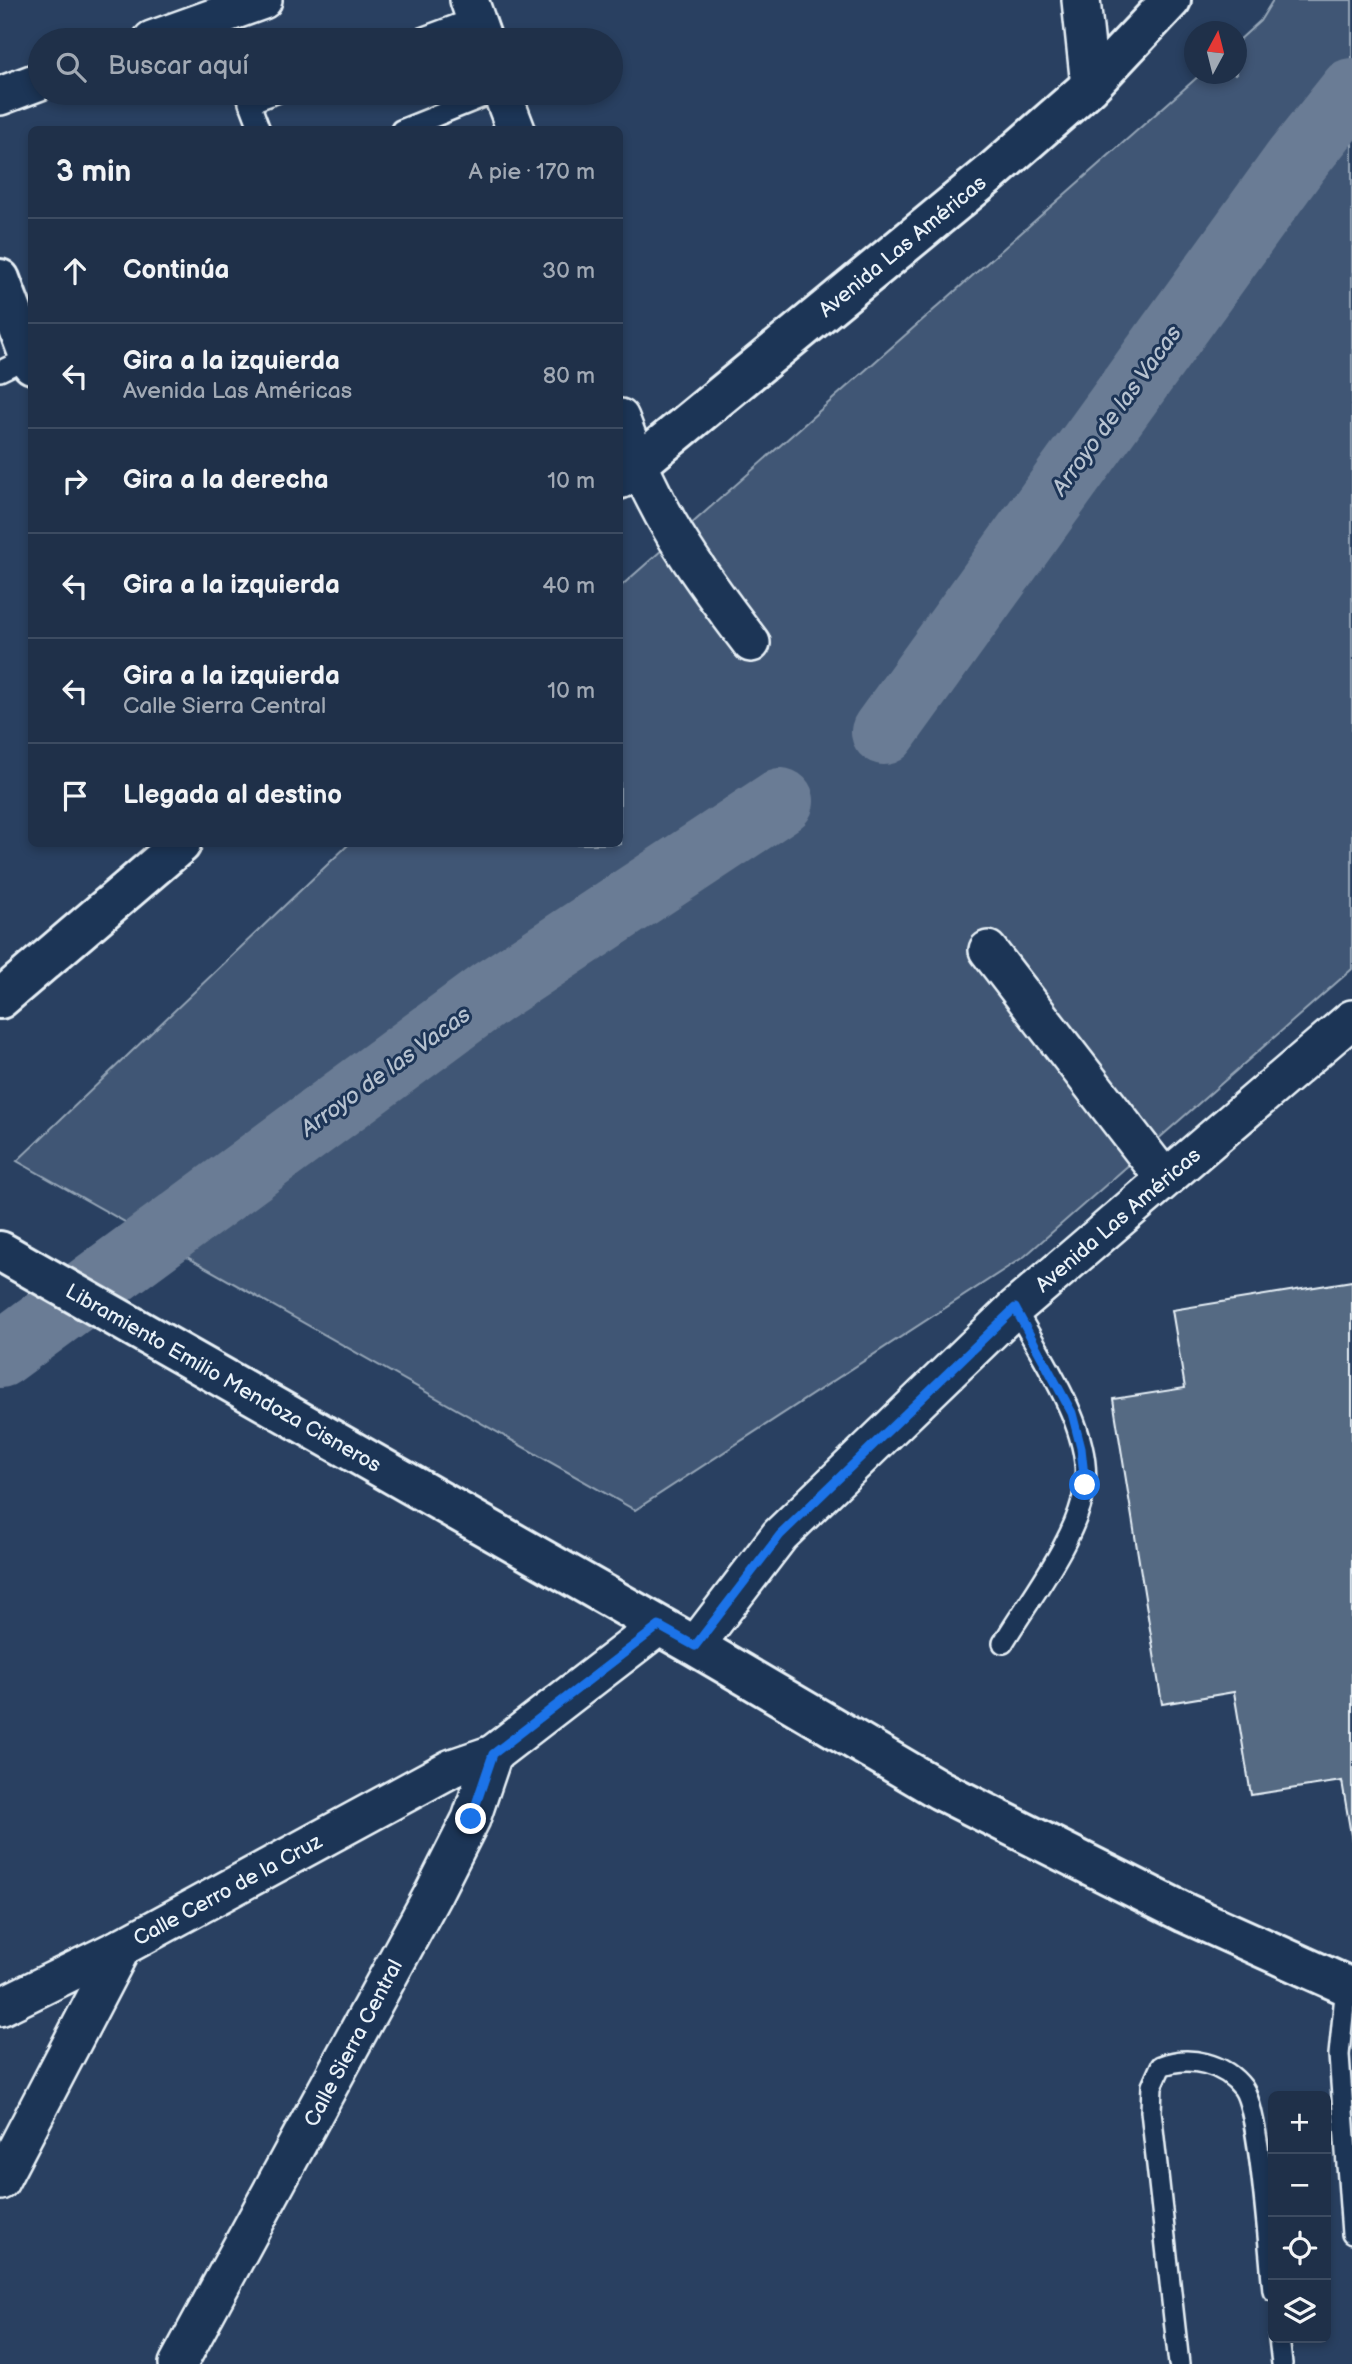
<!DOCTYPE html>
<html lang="es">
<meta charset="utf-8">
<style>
:root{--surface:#1f3049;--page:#273850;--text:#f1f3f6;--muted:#a1a9b4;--line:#3c4b61}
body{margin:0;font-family:"Balsamiq Sans",sans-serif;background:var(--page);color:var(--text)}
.controls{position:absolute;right:21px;bottom:21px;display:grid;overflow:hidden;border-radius:10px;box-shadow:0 4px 10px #0003}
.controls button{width:63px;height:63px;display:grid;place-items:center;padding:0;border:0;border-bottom:2px solid var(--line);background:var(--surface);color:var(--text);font:35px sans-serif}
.compass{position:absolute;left:1184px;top:21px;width:63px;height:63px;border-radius:50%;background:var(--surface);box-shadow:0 4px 10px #0003;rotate:7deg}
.stop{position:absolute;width:21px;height:21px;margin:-16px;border:5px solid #1a73e8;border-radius:50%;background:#fff}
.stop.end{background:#1a73e8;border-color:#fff;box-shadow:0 2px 7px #0008}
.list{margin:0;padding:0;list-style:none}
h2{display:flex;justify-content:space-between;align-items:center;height:91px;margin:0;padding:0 28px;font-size:30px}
h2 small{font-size:23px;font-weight:400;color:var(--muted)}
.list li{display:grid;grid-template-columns:46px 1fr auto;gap:21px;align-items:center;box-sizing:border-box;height:105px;padding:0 28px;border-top:2px solid var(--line)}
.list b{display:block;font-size:26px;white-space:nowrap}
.list p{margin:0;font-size:23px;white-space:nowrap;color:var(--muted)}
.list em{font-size:23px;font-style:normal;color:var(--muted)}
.icon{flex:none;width:38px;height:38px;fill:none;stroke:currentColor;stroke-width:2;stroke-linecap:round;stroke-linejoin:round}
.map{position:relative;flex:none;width:1352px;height:2364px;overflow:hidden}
.search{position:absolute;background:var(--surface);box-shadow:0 4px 10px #0003;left:28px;top:28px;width:595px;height:77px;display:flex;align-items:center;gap:18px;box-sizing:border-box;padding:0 24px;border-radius:38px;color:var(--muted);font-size:26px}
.panel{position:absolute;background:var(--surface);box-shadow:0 4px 10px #0003;left:28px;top:126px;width:595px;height:721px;border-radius:10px}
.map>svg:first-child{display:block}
</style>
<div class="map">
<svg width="1352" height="2364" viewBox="0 0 1352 2364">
<rect width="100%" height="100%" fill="#294061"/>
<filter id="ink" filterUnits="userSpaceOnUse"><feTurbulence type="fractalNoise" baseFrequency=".0143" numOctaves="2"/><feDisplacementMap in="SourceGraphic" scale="14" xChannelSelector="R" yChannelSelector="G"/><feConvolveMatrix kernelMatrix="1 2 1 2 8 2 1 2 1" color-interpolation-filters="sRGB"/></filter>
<g filter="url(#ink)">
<!-- green -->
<path fill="#415774" stroke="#94a4b6" stroke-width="2" d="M1273 0H1352V969L1025 1256 635 1510 17 1161 349 844H620V587L1201 74H1236L1237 42 1260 21Z"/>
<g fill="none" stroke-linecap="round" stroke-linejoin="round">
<!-- river -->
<path stroke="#6b7c95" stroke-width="66" d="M884 732 1296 161 1352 91
M0 1355 492 992 781 801"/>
</g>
<!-- building -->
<path fill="#556a83" stroke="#e8f1f8" stroke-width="2" d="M1352 1281V1841L1342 1781 1251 1795 1234 1692 1162 1704 1113 1399 1185 1388 1172 1310Z"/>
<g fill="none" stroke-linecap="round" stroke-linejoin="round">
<defs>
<path id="lane" d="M218 16 226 40
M416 40 475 18
M246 93 260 130
M249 103 276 93
M401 130 493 93
M0 371 29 357
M1003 1643C1030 1598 1078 1538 1085 1486 1092 1428 1041 1357 1015 1308
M1346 1985 1339 2055 1352 2234
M1279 2338 1282 2364
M1179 2364 1151 2111 1152 2086 1161 2066C1189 2055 1224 2063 1243 2088 1260 2112 1269 2253 1273 2290"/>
<g id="street">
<path d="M469 0 483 40"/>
<path d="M1081 0 1090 86"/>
<path d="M152 40 263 0"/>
<path d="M502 93 516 130"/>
<path d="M0 96 40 81"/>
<path d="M620 418C653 510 692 566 751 643"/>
<path d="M988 950 1164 1178"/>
<path id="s1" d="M695 1646 780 1535 1015 1308 1352 1019"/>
<path d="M493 1754 659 1626"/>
<path id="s2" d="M0 2007 122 1947 452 1768 493 1754 471 1819 434 1892 178 2364"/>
<path d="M0 2181 122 1947"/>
</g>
<g id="secondary">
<path d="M0 279 32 364"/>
<path id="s3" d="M620 479 991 173 1090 86 1171 0"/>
<path d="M0 999 181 844"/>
</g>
<g id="primary">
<path id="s4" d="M0 1251 695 1646 940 1790 1185 1913 1352 1988"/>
</g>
</defs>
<!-- lane casing -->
<use href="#lane" stroke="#e8f1f8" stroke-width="24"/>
<!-- street casing -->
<use href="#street" stroke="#e8f1f8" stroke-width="42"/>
<!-- secondary casing -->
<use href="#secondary" stroke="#e8f1f8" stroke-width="44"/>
<!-- primary casing -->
<use href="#primary" stroke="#e8f1f8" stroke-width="44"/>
<!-- lane -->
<use href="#lane" stroke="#1d3557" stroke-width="19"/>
<!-- street -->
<use href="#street" stroke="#1d3557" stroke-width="37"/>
<!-- secondary -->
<use href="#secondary" stroke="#1d3557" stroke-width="38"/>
<!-- primary -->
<use href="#primary" stroke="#1d3557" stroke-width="38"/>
</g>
</g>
<g fill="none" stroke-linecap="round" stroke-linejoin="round" filter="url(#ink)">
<!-- route -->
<path stroke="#1a73e8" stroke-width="9" d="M471 1819 493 1754 659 1626 695 1646 780 1535 1015 1308 1072 1413 1081 1448 1085 1485"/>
</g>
<g text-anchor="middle" stroke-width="6" stroke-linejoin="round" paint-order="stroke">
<!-- street labels -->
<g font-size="21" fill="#e8f1f8" stroke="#1d3557">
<text dy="7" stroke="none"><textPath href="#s3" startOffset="366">Avenida Las Américas</textPath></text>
<text dy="7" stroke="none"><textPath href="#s1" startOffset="602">Avenida Las Américas</textPath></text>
<text dy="7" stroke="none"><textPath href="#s4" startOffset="257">Libramiento Emilio Mendoza Cisneros</textPath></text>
<text dy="7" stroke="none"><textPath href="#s2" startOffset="256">Calle Cerro de la Cruz</textPath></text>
<text transform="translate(353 2043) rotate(-62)" y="7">Calle Sierra Central</text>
</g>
<!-- water labels -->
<g font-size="23" font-style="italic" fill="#b6c2d0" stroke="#1d3557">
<text transform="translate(1116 410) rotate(-54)" y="8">Arroyo de las Vacas</text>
<text transform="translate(385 1071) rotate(-36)" y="8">Arroyo de las Vacas</text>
</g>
</g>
</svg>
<div class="controls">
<button>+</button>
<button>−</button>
<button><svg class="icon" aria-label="locate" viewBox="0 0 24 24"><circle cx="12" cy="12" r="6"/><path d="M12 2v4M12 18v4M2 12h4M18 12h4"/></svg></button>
<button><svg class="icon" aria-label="layers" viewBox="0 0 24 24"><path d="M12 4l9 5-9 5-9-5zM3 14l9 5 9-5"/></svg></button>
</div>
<svg class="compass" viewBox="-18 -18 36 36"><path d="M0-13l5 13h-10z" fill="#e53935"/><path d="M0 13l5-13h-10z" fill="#a1a9b4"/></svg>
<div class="stop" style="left:1085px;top:1485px"></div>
<div class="stop end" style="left:471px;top:1819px"></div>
<div class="search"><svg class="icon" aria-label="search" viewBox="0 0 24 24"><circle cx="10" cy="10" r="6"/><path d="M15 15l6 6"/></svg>Buscar aquí</div>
<section class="panel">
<h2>3 min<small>A pie · 170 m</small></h2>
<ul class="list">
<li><svg class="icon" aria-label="ahead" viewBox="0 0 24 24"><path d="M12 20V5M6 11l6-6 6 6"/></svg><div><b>Continúa</b></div><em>30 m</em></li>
<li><svg class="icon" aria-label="left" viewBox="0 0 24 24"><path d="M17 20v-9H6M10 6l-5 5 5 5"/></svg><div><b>Gira a la izquierda</b><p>Avenida Las Américas</p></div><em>80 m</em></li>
<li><svg class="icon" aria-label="right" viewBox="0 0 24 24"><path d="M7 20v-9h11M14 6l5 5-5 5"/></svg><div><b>Gira a la derecha</b></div><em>10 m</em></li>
<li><svg class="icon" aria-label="left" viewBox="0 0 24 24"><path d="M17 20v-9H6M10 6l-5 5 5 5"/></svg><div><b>Gira a la izquierda</b></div><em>40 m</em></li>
<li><svg class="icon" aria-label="left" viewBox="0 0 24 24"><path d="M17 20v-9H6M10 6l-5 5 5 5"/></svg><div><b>Gira a la izquierda</b><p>Calle Sierra Central</p></div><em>10 m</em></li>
<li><svg class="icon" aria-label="arrive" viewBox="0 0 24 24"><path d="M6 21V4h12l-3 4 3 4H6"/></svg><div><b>Llegada al destino</b></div></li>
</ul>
</section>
</div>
